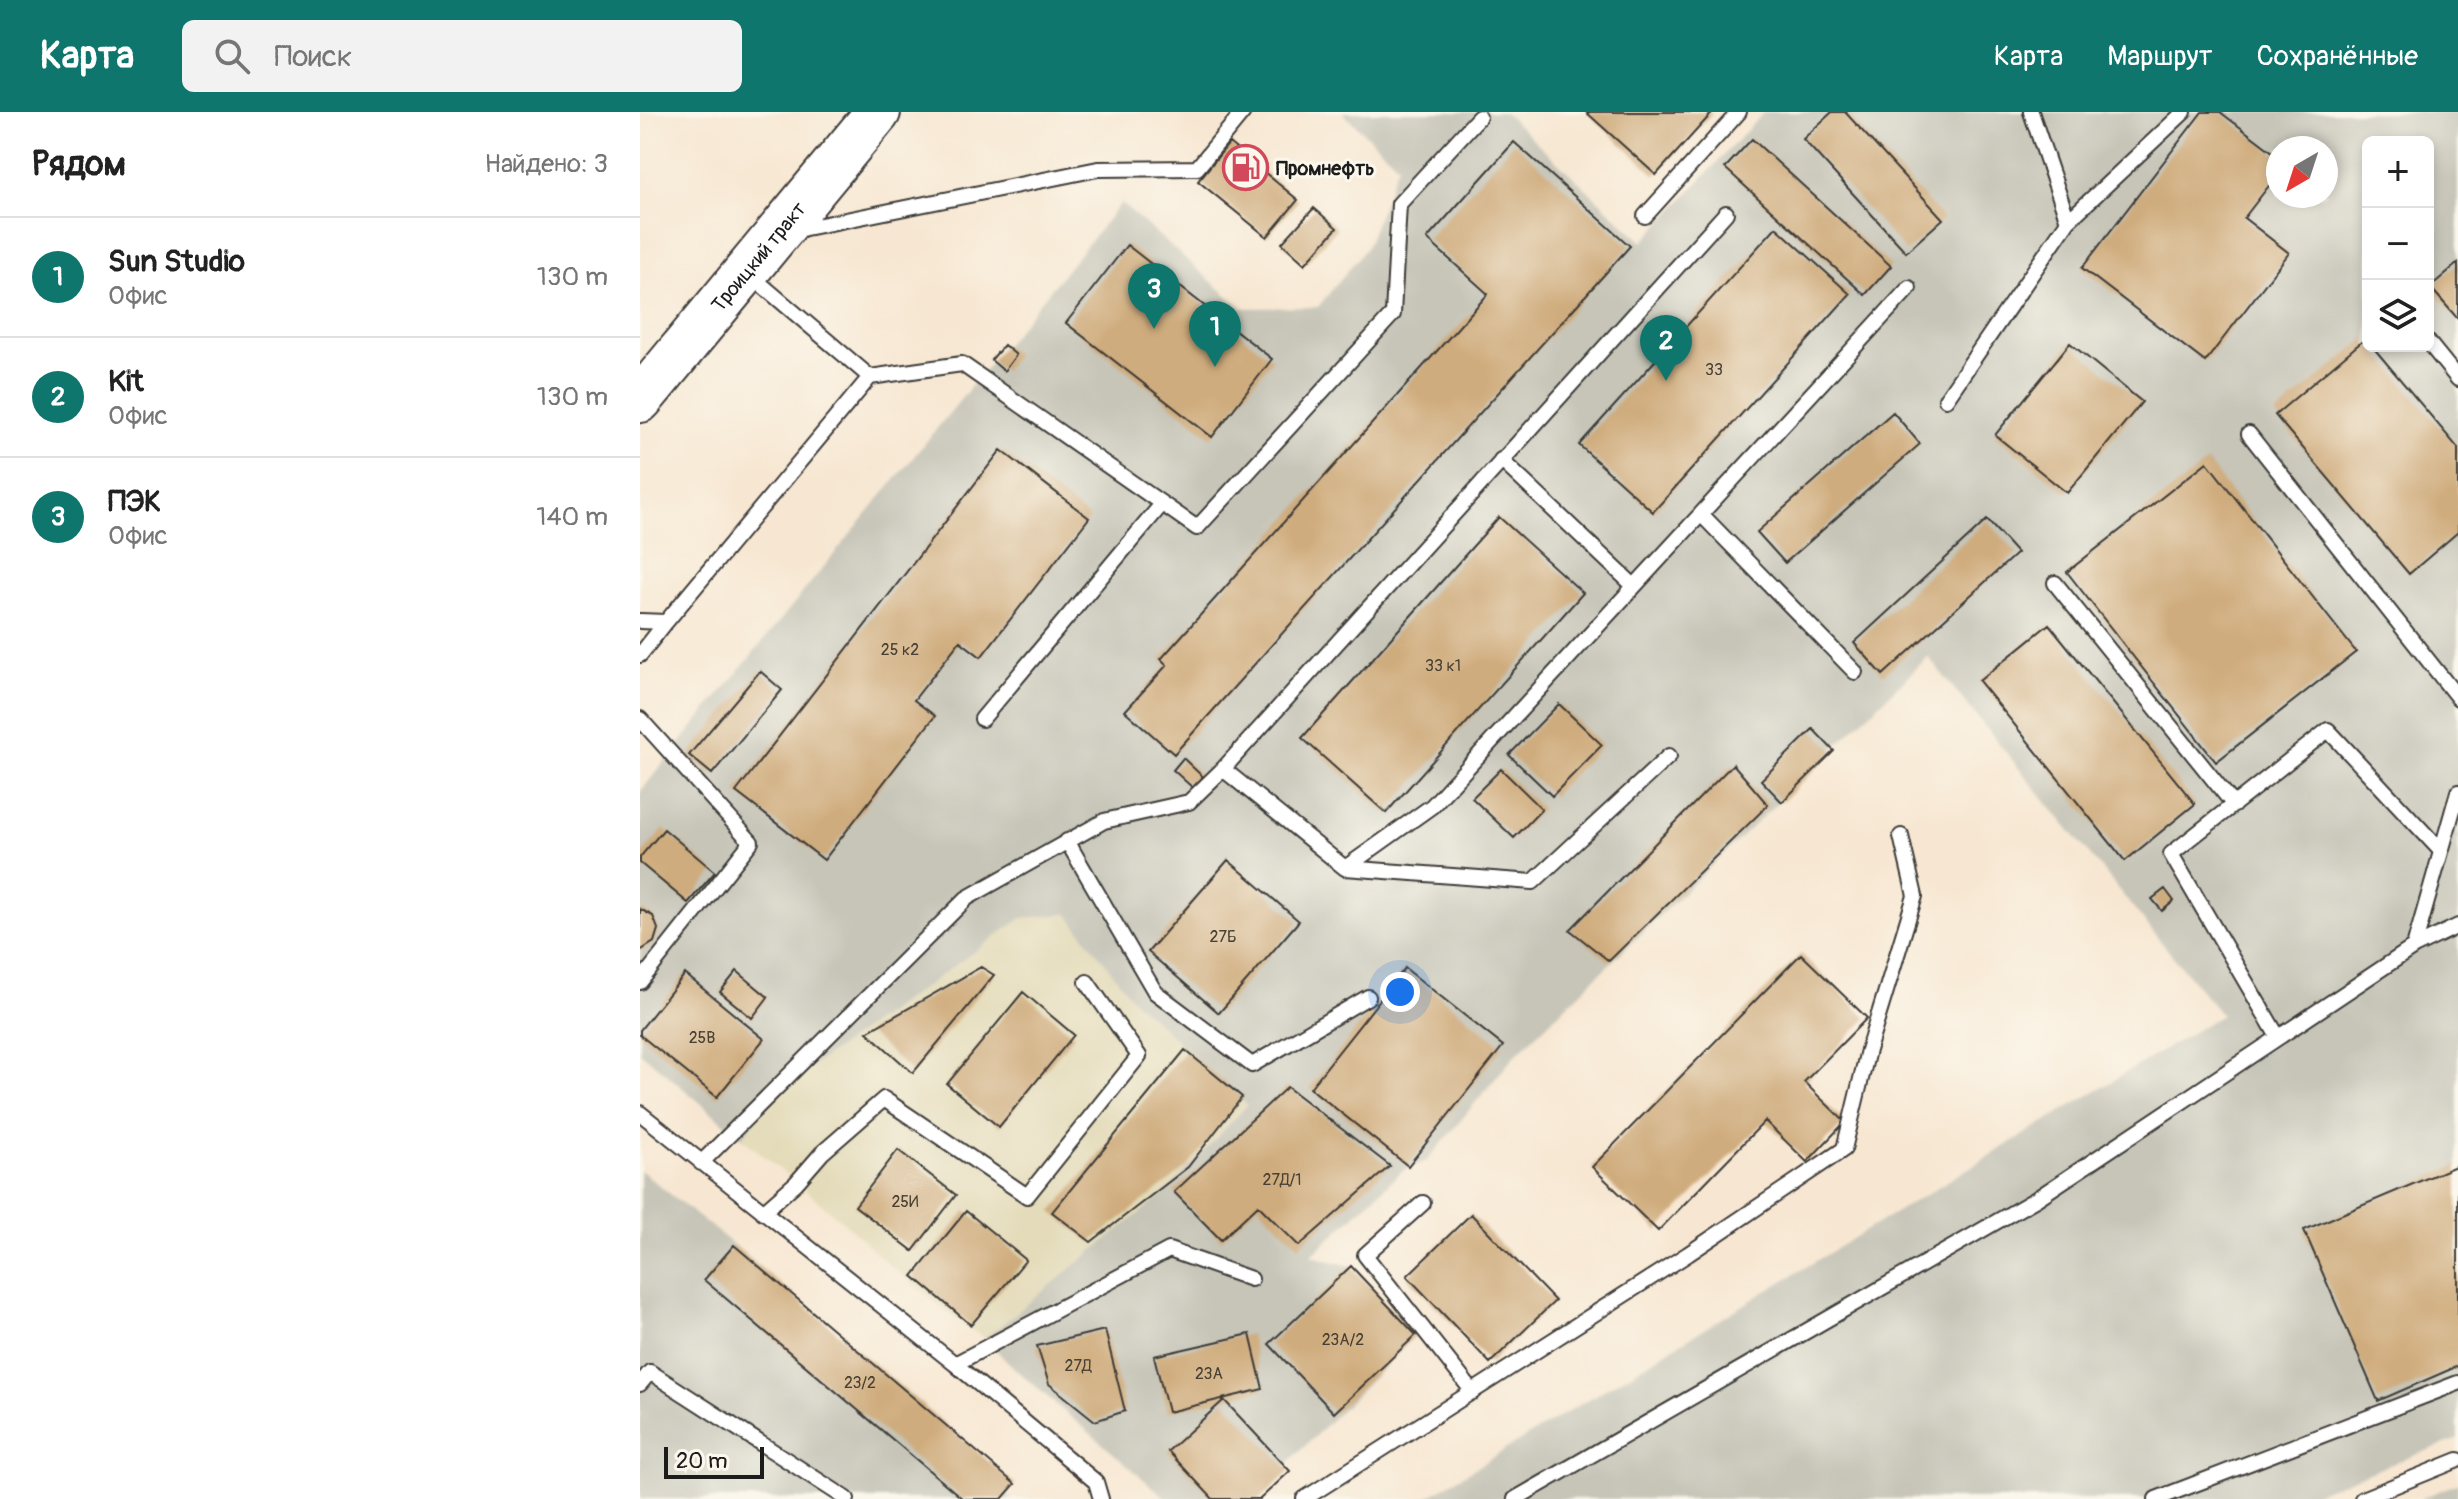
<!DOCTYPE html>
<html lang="ru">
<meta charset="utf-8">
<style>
:root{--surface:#fff;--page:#f2f2f2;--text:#222;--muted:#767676;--line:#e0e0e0;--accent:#0f766e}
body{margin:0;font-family:Pangolin,sans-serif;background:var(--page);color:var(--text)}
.controls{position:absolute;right:24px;top:24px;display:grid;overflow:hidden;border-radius:12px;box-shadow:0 4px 12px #0003}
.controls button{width:72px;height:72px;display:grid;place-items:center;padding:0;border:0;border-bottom:2px solid var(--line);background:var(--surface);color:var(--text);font:40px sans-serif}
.compass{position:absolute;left:1626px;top:24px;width:72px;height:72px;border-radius:50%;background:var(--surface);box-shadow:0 4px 12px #0003;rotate:219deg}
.scale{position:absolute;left:24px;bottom:20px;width:100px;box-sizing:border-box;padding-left:8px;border:4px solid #1c1c1c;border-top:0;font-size:22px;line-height:28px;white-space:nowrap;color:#1c1c1c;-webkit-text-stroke:6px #fbf7ec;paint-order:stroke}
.you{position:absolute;left:760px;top:880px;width:28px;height:28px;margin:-20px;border:6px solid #fff;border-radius:50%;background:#1a73e8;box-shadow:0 0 0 12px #1a73e833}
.badge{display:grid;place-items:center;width:52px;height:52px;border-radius:50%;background:var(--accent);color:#fff;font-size:26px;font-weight:700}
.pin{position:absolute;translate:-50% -66px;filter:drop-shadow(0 2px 4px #0008)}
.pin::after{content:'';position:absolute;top:42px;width:28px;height:24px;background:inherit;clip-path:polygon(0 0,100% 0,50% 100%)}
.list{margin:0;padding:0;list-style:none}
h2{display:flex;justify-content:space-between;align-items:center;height:104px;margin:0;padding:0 32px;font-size:34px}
h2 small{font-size:26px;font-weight:400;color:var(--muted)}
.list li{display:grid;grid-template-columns:52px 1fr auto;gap:24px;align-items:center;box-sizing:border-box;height:120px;padding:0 32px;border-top:2px solid var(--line)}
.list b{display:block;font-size:30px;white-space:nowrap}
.list p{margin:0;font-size:26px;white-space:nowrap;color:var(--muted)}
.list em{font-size:26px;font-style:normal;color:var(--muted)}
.icon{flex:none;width:44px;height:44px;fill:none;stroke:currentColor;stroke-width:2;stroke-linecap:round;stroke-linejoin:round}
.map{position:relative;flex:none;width:1818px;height:1387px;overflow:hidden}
header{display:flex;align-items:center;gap:48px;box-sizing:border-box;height:112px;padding:0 40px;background:var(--accent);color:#fff}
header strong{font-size:38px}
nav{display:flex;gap:44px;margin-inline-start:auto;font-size:28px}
.search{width:560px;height:72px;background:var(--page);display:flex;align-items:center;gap:20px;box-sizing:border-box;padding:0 28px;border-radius:12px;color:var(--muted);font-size:30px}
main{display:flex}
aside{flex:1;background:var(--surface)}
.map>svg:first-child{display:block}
</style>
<header>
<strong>Карта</strong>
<div class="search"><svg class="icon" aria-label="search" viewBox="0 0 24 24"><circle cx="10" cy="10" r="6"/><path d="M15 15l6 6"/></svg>Поиск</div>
<nav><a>Карта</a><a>Маршрут</a><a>Сохранённые</a></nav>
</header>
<main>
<aside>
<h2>Рядом<small>Найдено: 3</small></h2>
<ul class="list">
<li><span class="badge">1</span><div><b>Sun Studio</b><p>Офис</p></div><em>130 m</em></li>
<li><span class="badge">2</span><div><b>Kit</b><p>Офис</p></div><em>130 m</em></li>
<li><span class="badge">3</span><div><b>ПЭК</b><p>Офис</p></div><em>140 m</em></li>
</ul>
</aside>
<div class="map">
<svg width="1818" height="1387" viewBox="0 0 1818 1387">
<rect width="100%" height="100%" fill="#fbf7ec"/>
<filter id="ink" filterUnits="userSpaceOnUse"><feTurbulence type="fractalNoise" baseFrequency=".0125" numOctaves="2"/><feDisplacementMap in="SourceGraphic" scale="16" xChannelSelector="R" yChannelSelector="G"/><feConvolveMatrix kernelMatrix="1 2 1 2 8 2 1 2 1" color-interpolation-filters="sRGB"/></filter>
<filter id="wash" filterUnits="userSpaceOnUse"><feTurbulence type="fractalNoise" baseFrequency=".006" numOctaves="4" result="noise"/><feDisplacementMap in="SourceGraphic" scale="32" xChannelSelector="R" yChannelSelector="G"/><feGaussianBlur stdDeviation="1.8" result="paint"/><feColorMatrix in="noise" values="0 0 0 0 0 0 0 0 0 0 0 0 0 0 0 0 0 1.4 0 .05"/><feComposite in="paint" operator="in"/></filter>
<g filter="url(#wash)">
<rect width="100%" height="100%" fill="#f7e7d2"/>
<!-- built -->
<path fill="#e4dbba" d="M428 802 494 889 607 992 527 1079 345 1226 330 1218 248 1152 206 1112 102 1026 140 977 382 806Z"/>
<!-- industrial -->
<path fill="#c6c5b8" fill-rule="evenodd" d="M702 0H864L1003 130 1124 0H1818V1327L1659 1387H784L1581 903 1288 545 875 943 787 1049 762 1059 671 1144 711 1154 776 1223 612 1387H527L368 1251 345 1226 527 1079 607 993 494 889 428 802 382 806 140 977 102 1026 0 940V680L481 91 602 196 678 195 726 136 758 53ZM1728 30H1788V234H1728ZM1638 36H1686V84H1638Z
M0 1058 94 1133 375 1372 366 1382 372 1387H0Z
M1818 1371V1387H1780Z"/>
<g id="blocks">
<!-- building -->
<path fill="#cfac7d" d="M946 0H1073L1016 63Z
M1192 0H1205L1303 107 1266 140 1163 27Z
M1562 0H1580L1638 44V62L1604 106 1649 141 1565 250 1442 156Z
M1112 27 1251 154 1225 183 1085 56Z
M874 30 990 134 534 642 485 599 527 553 521 547 848 182 787 127Z
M589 31 658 88 627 125 558 69Z
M674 96 697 116 665 152 642 131Z
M1136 115 1210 182 1013 400 939 333Z
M487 133 632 247 572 325 426 211Z
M1818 151V207L1790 175Z
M1726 226 1728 234H1732L1818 336V420L1769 462 1635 303Z
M1430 231 1502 290 1427 381 1355 323Z
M364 233 376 243 364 259 351 248Z
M1253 300 1280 332 1145 451 1117 420Z
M361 338 449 406 341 545 320 529 274 588 295 604 184 748 96 680Z
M1567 350 1716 540 1576 650 1427 460Z
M859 405 943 481 746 701 662 626Z
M1347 408 1377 441 1243 563 1214 531Z
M1409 512 1555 692 1485 749 1339 569Z
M120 559 142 578 72 662 49 643Z
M919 592 962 633 912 684 869 643Z
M1173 617 1194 639 1142 690 1121 668Z
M543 646 563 665 553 676 533 658Z
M1093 652 1128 693 969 849 930 818Z
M861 657 902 697 874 726 832 686Z
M24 717 75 760 48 791 0 751V745Z
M588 748 659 809 579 901 508 840Z
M1525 777 1534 789 1522 799 1512 787Z
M0 797 13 804 18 817 14 830 0 839Z
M1161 842 1227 906 1164 970 1205 1010 1167 1050 1125 1009 1018 1119 952 1055Z
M341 855 354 863 273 961 227 920Z
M765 856 863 934 768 1054 670 976Z
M97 859 128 885 112 906 80 880Z
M45 862 124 927 77 985 0 923V918Z
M383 880 434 923 359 1015 307 972Z
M545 938 602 985 548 1055 451 1130 412 1100Z
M647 975 750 1054 659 1134 618 1093 581 1128 534 1080Z
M258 1038 316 1083 273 1139 215 1094Z
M1818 1053V1254L1738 1289 1664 1118Z
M326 1099 386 1148 331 1213 273 1164Z
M831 1102 915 1189 850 1251 767 1164Z
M94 1133 375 1372 362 1387H323L64 1168Z
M711 1154 776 1223 694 1301 629 1232Z
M465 1218 485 1299 455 1309 409 1272 397 1234Z
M610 1222 623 1277 528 1300 514 1244Z
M584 1288 650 1359 620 1387H573L528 1339Z"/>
</g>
</g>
<g filter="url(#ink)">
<use href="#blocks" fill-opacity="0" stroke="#3d3a37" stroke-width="2"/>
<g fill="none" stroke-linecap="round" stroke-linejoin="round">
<defs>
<path id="lane" d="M1005 104 1099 0
M1428 109 1544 0
M156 118 458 57 557 56 603 0
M1788 230 1818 267
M230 265 322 252 557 416 753 202 759 92 839 5
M1306 287 1428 109 1391 0
M1609 322 1818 586
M861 348 994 474
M1061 402 1215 560
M1415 471 1594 693
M0 509 26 510 230 265 109 162
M0 543 26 510
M0 607 111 730 0 870
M342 607 522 392
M583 657 705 756 792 694 1269 176
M427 729 515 880 612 953 728 885
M705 756 893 770 1029 644
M1774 835 1818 814
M1638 925 1531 742 1688 618 1801 739
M0 1001 315 1252 456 1370 461 1387
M61 1051 327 786 464 709 549 690 583 657 1086 101
M783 1091 725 1143 833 1280
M123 1100 156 1071 182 1041 244 987 387 1084 499 944 447 870
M315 1252 529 1138 611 1167
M0 1272 10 1260 207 1387
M664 1387 1048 1142 1204 1037 1228 938 1275 784 1261 724
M875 1387 1396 1087 1774 835 1818 680
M1516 1387 1818 1271
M1722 1387 1818 1348"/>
<g id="primary">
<path id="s1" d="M0 288 238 0"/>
</g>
</defs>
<!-- lane casing -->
<use href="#lane" stroke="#3d3a37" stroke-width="18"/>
<!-- primary casing -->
<use href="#primary" stroke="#3d3a37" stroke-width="48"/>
<!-- lane -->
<use href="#lane" stroke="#fff" stroke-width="14"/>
<!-- primary -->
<use href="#primary" stroke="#fff" stroke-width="44"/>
</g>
</g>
<!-- icons -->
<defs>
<symbol id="fuel-ring" viewBox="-11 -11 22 22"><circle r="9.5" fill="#fbf7ec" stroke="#d1495b" stroke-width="1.5"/><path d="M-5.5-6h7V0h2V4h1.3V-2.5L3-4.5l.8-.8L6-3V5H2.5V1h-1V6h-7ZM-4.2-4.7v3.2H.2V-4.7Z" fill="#d1495b"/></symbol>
</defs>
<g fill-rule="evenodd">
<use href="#fuel-ring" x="580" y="30" width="51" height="51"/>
</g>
<g text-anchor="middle" stroke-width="6" stroke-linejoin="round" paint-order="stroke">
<!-- number labels -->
<g font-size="16" fill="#494034">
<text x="1074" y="263">33</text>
<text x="260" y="543">25 к2</text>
<text x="803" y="559">33 к1</text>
<text x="583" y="830">27Б</text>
<text x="62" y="931">25В</text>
<text x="642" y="1073">27Д/1</text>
<text x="265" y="1095">25И</text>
<text x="703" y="1233">23А/2</text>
<text x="438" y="1259">27Д</text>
<text x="569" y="1267">23А</text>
<text x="220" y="1276">23/2</text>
</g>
<!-- poi labels -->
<g font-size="20" font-weight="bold" fill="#1c1c1c" stroke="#fbf7ec" text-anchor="start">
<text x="636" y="63">Промнефть</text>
</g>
<!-- street labels -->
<g font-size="20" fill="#1c1c1c" stroke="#fbf7ec">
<text dy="7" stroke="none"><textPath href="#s1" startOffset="186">Троицкий тракт</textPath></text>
</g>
</g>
</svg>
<div class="controls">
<button>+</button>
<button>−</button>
<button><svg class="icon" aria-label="layers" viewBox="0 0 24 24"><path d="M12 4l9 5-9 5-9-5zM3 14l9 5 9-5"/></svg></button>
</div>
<svg class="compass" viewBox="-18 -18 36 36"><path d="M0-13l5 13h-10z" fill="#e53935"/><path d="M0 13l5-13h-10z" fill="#767676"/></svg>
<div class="scale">20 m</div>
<div class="you"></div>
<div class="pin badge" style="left:575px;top:255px">1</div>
<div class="pin badge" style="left:1026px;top:269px">2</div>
<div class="pin badge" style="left:514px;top:217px">3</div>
</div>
</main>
